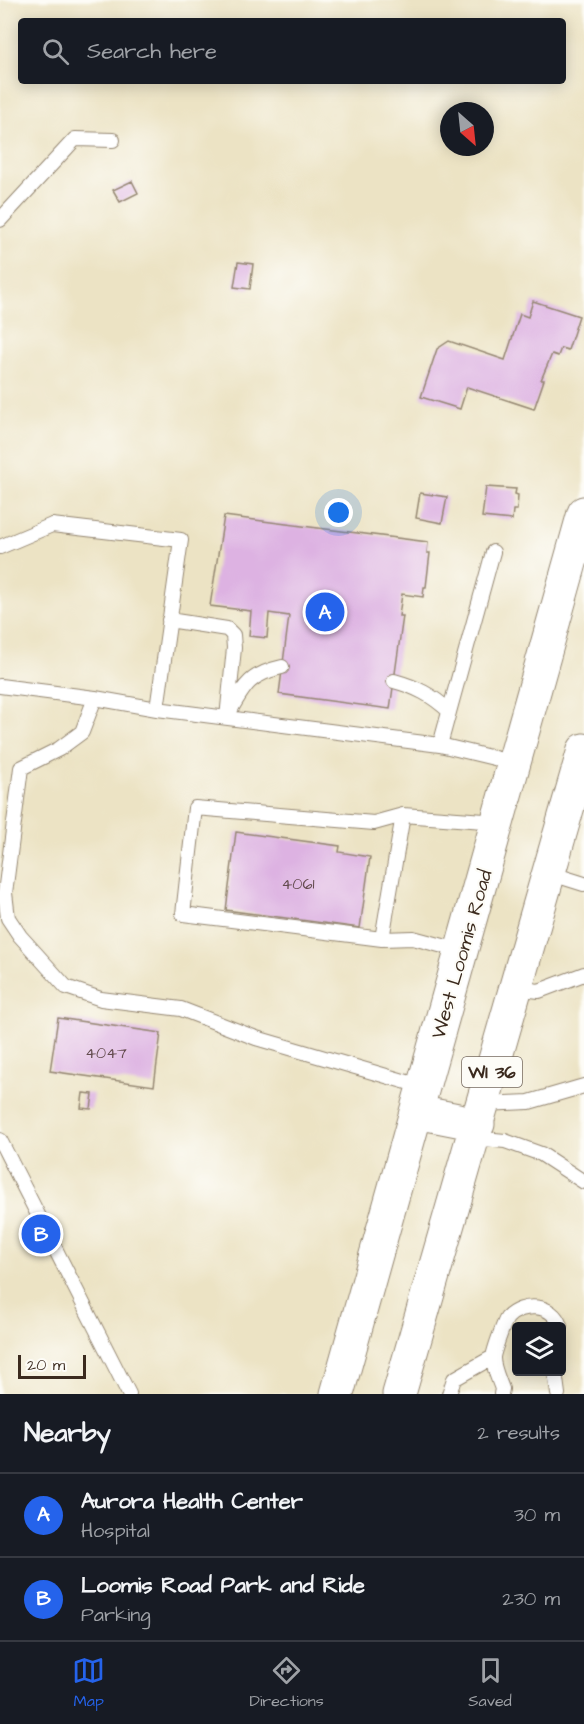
<!DOCTYPE html>
<style>
:root{--surface:#171b24;--page:#242831;--text:#f1f3f6;--muted:#9ea1a6;--line:#363941;--accent:#2563eb}
body{margin:0;font-family:"Architects Daughter",sans-serif;background:var(--page);color:var(--text)}
.controls{position:absolute;right:18px;bottom:18px;display:grid;overflow:hidden;border-radius:6px;box-shadow:0 3px 15px #0003}
.controls button{width:54px;height:54px;display:grid;place-items:center;padding:0;border:0;border-bottom:2px solid var(--line);background:var(--surface);color:var(--text);font:30px sans-serif}
.compass{position:absolute;left:440px;top:102px;width:54px;height:54px;border-radius:50%;background:var(--surface);box-shadow:0 3px 15px #0003;rotate:153deg}
.scale{position:absolute;left:18px;bottom:15px;width:68px;box-sizing:border-box;padding-left:6px;border:3px solid #3b2a1e;border-top:0;font-size:16px;line-height:21px;white-space:nowrap;color:#3b2a1e;-webkit-text-stroke:4px #fdfcf7;paint-order:stroke}
.you{position:absolute;left:339px;top:513px;width:21px;height:21px;margin:-15px;border:4px solid #fff;border-radius:50%;background:#1a73e8;box-shadow:0 0 0 9px #1a73e833}
.badge{display:grid;place-items:center;width:39px;height:39px;border-radius:50%;background:var(--accent);color:#fff;font-size:20px;font-weight:700}
.pin{position:absolute;translate:-50% -50%;border:3px solid #fff;box-shadow:0 2px 6px #0006}
.list{margin:0;padding:0;list-style:none}
h2{display:flex;justify-content:space-between;align-items:center;height:78px;margin:0;padding:0 24px;font-size:26px}
h2 small{font-size:20px;font-weight:400;color:var(--muted)}
.list li{display:grid;grid-template-columns:39px 1fr auto;gap:18px;align-items:center;box-sizing:border-box;height:84px;padding:0 24px;border-top:2px solid var(--line)}
.list b{display:block;font-size:22px;white-space:nowrap}
.list p{margin:0;font-size:20px;white-space:nowrap;color:var(--muted)}
.list em{font-size:20px;font-style:normal;color:var(--muted)}
.icon{flex:none;width:33px;height:33px;fill:none;stroke:currentColor;stroke-width:2;stroke-linecap:round;stroke-linejoin:round}
.map{position:relative;flex:none;width:584px;height:1394px;overflow:hidden}
.search{position:absolute;background:var(--surface);box-shadow:0 3px 15px #0003;left:18px;right:18px;top:18px;height:66px;display:flex;align-items:center;gap:15px;box-sizing:border-box;padding:0 21px;border-radius:6px;color:var(--muted);font-size:22px}
.sheet{height:246px;background:var(--surface)}
nav{display:flex;justify-content:space-around;align-items:center;box-sizing:border-box;height:84px;border-top:2px solid var(--line);background:var(--surface);font-size:16px;color:var(--muted)}
nav a{display:grid;justify-items:center;gap:3px}
nav .on{color:var(--accent)}
.map>svg:first-child{display:block}
</style>
<div class="map">
<svg width="584" height="1394" viewBox="0 0 584 1394">
<rect width="100%" height="100%" fill="#fdfcf7"/>
<filter id="ink" filterUnits="userSpaceOnUse"><feTurbulence type="fractalNoise" baseFrequency=".0167" numOctaves="2"/><feDisplacementMap in="SourceGraphic" scale="12" xChannelSelector="R" yChannelSelector="G"/><feConvolveMatrix kernelMatrix="1 2 1 2 8 2 1 2 1" color-interpolation-filters="sRGB"/></filter>
<filter id="wash" filterUnits="userSpaceOnUse"><feTurbulence type="fractalNoise" baseFrequency=".008" numOctaves="4" result="noise"/><feDisplacementMap in="SourceGraphic" scale="24" xChannelSelector="R" yChannelSelector="G"/><feGaussianBlur stdDeviation="1.35" result="paint"/><feColorMatrix in="noise" values="0 0 0 0 0 0 0 0 0 0 0 0 0 0 0 0 0 1.4 0 .05"/><feComposite in="paint" operator="in"/></filter>
<g filter="url(#wash)">
<rect width="100%" height="100%" fill="#ece3c4"/>
<g id="blocks">
<!-- building -->
<path fill="#ddb2e2" d="M132 181 138 193 120 202 113 190Z
M238 262 253 264 250 289 234 287Z
M533 301 579 316 568 350 561 348 558 356 552 354 541 380H544L534 409 467 387 460 409 421 397 437 349 449 341 505 360 520 314 528 317Z
M486 487 516 489 515 494 518 495 517 510H513L512 520 482 517Z
M420 493 447 497 442 523 416 518Z
M224 516 428 542 427 553H430L426 587H424L423 597 402 594 399 616H403L390 709 279 694 289 616 269 613 267 638 249 636 251 611 210 606Z
M236 832 340 846 339 852 370 857 360 928 226 910Z
M58 1018 161 1033 154 1086 50 1071Z
M83 1093 93 1094 91 1109 81 1108Z"/>
</g>
</g>
<g filter="url(#ink)">
<use href="#blocks" fill-opacity="0" stroke="#948671" stroke-width="1.5"/>
<g fill="none" stroke-linecap="round" stroke-linejoin="round">
<defs>
<path id="service" d="M0 220 75 139 113 140
M0 547 52 525 181 540 157 709
M169 620 227 629 233 635 234 648 227 718
M394 681C416 687 432 695 449 711
M0 686 95 698 157 709 440 745 515 763
M95 698 82 732 59 749 21 768 5 893 8 918 20 936 66 987 101 999 181 1009 256 1038 424 1087
M230 711C245 684 251 674 282 667
M440 745 493 552
M549 873 584 884
M382 939 403 815
M462 951 413 938 382 939 183 914 195 808 374 823 403 815 498 822
M516 988 539 991 584 974
M484 1104 529 1102 584 1086
M473 1138 505 1141 541 1154 584 1182
M0 1140 129 1394
M555 1372 558 1394
M449 1394 454 1379 493 1357
M501 1394 502 1389C499 1380 493 1368 493 1358 493 1353 504 1322 507 1318 522 1302 553 1303 560 1326"/>
<path id="primary" d="M417 1112 478 1124
M337 1394 584 513
M399 1394 584 750"/>
</defs>
<!-- service casing -->
<use href="#service" stroke="#948671" stroke-width="16"/>
<!-- primary casing -->
<use href="#primary" stroke="#948671" stroke-width="35"/>
<!-- service -->
<use href="#service" stroke="#fff" stroke-width="14"/>
<!-- primary -->
<use href="#primary" stroke="#fff" stroke-width="33"/>
</g>
</g>
<g text-anchor="middle" stroke-width="4.5" stroke-linejoin="round" paint-order="stroke">
<!-- number labels -->
<g font-size="16" fill="#644c4f">
<text x="298" y="889">4061</text>
<text x="106" y="1058">4047</text>
</g>
<!-- shield labels -->
<rect fill="#fdfcf7" stroke="#75695f" stroke-width="1.5" x="462" y="1057" width="60" height="30" rx="4.5"/>
<g font-size="18" font-weight="bold" fill="#3b2a1e">
<text x="492" y="1078">WI 36</text>
</g>
<!-- street labels -->
<g font-size="20" fill="#3b2a1e" stroke="#fdfcf7">
<text transform="translate(461 954) rotate(-74)" y="7">West Loomis Road</text>
</g>
</g>
</svg>
<div class="controls">
<button><svg class="icon" aria-label="layers" viewBox="0 0 24 24"><path d="M12 4l9 5-9 5-9-5zM3 14l9 5 9-5"/></svg></button>
</div>
<svg class="compass" viewBox="-18 -18 36 36"><path d="M0-13l5 13h-10z" fill="#e53935"/><path d="M0 13l5-13h-10z" fill="#9ea1a6"/></svg>
<div class="scale">20 m</div>
<div class="you"></div>
<div class="pin badge" style="left:325px;top:612px">A</div>
<div class="pin badge" style="left:41px;top:1234px">B</div>
<div class="search"><svg class="icon" aria-label="search" viewBox="0 0 24 24"><circle cx="10" cy="10" r="6"/><path d="M15 15l6 6"/></svg>Search here</div>
</div>
<section class="sheet">
<h2>Nearby<small>2 results</small></h2>
<ul class="list">
<li><span class="badge">A</span><div><b>Aurora Health Center</b><p>Hospital</p></div><em>30 m</em></li>
<li><span class="badge">B</span><div><b>Loomis Road Park and Ride</b><p>Parking</p></div><em>230 m</em></li>
</ul>
</section>
<nav>
<a class="on"><svg class="icon" aria-label="map" viewBox="0 0 24 24"><path d="M3 6l6-2 6 2 6-2v14l-6 2-6-2-6 2zM9 4v14M15 6v14"/></svg>Map</a>
<a><svg class="icon" aria-label="directions" viewBox="0 0 24 24"><path d="M12 3l9 9-9 9-9-9zM9 14v-3h6M13 9l2 2-2 2"/></svg>Directions</a>
<a><svg class="icon" aria-label="saved" viewBox="0 0 24 24"><path d="M7 4h10v16l-5-4-5 4z"/></svg>Saved</a>
</nav>
